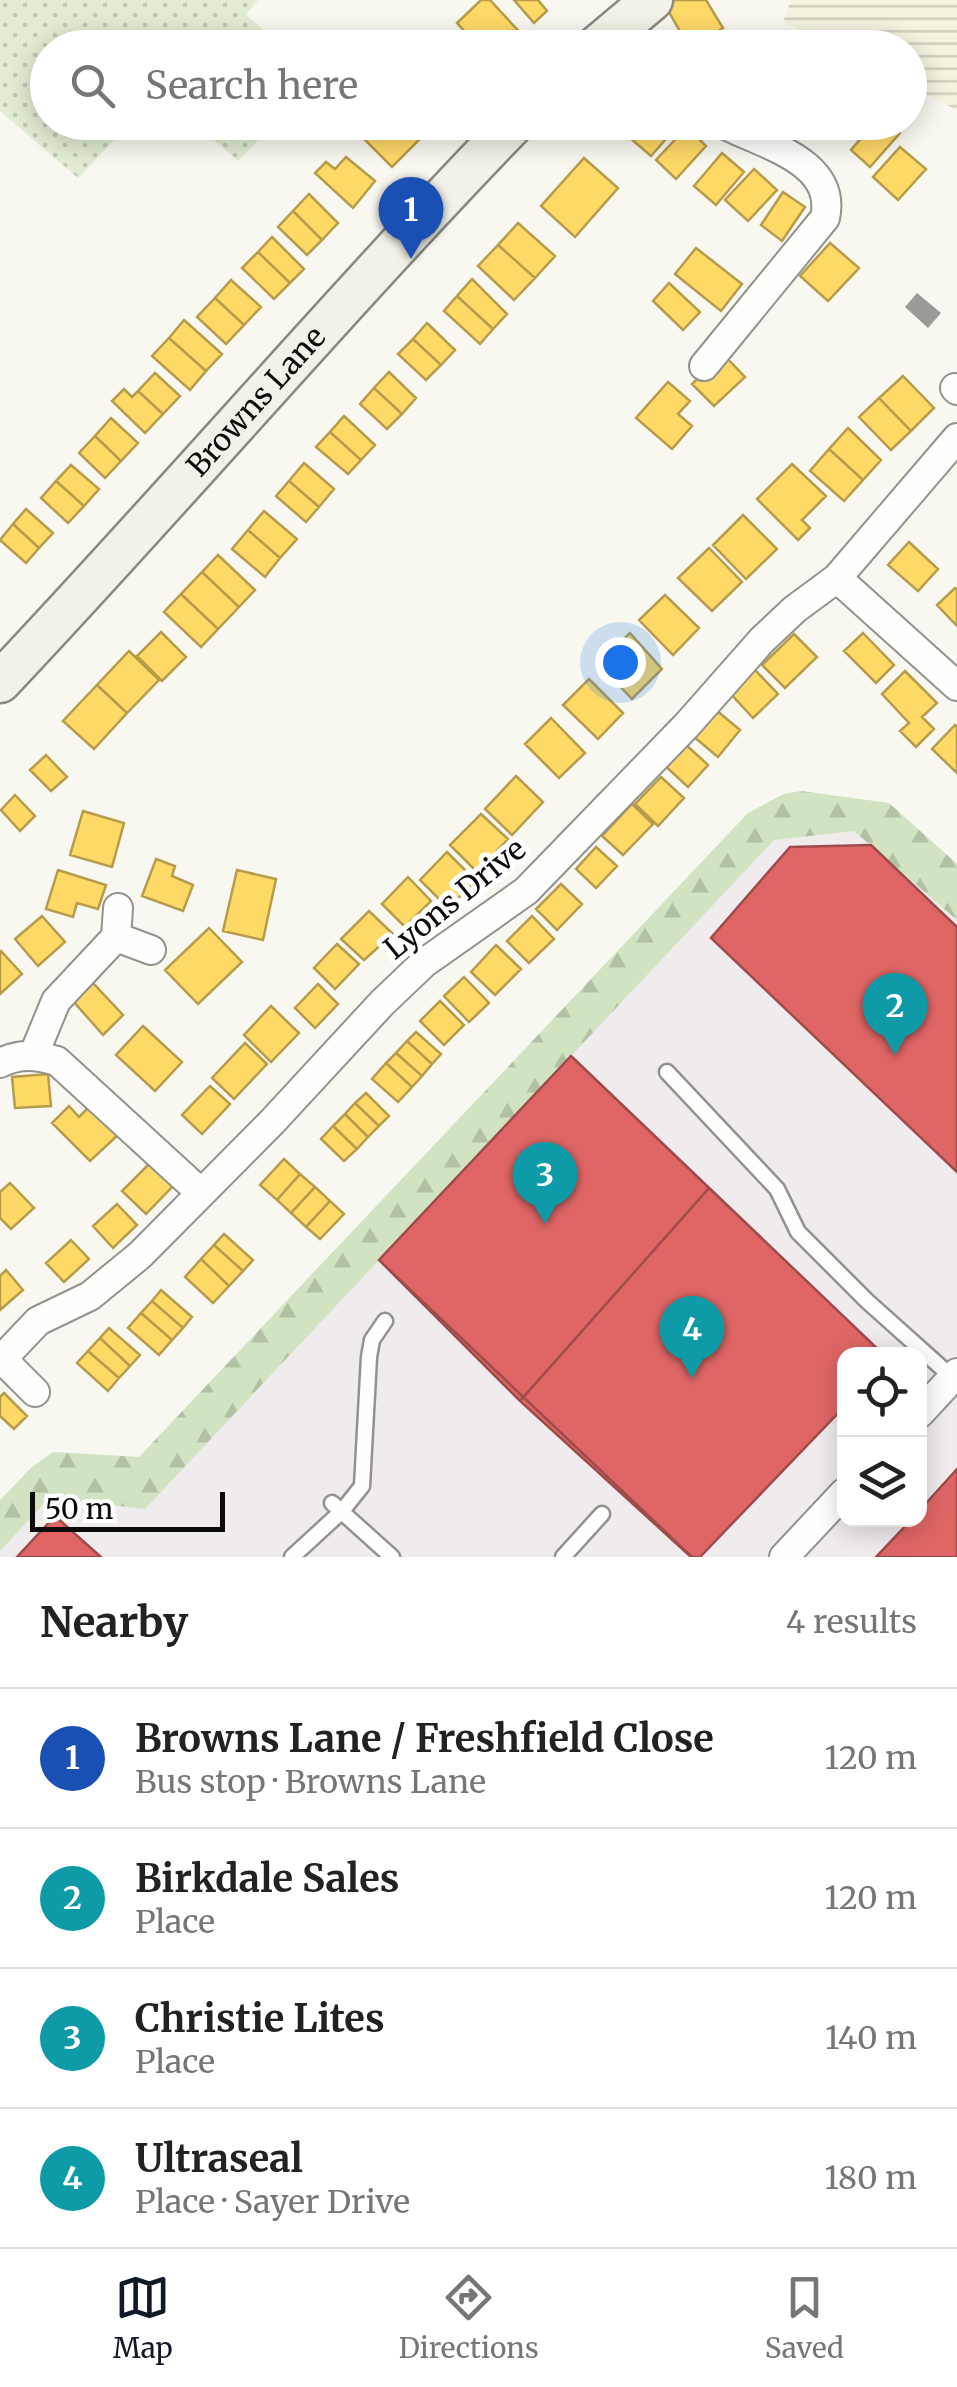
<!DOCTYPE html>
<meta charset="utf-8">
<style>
:root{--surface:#fff;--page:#f2f2f2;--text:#222;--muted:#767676;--line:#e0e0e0;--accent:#111827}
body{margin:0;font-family:Merriweather,serif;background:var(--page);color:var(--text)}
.controls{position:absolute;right:30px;bottom:30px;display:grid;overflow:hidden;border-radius:20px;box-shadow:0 5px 25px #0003}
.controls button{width:90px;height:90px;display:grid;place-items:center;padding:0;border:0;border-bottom:2px solid var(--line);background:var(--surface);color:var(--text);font:50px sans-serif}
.scale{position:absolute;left:30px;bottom:25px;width:195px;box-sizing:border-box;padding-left:10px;border:5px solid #0b0b0b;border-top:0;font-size:28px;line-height:35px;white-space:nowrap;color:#0b0b0b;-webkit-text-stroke:8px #fff;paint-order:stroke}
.you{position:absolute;left:620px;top:662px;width:35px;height:35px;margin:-25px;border:8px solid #fff;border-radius:50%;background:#1a73e8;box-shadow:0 0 0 15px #1a73e833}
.badge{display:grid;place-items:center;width:65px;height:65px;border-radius:50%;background:var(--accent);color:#fff;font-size:32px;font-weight:700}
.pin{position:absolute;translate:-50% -82px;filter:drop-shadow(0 2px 5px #0008)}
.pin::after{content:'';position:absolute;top:52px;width:35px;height:30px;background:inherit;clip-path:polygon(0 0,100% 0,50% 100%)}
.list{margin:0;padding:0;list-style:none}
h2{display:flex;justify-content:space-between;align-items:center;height:130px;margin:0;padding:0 40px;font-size:42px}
h2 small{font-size:32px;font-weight:400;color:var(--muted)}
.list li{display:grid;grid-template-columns:65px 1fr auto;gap:30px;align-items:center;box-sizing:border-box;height:140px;padding:0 40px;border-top:2px solid var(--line)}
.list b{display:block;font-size:38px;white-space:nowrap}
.list p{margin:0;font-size:32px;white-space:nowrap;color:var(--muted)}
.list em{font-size:32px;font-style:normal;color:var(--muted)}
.icon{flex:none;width:55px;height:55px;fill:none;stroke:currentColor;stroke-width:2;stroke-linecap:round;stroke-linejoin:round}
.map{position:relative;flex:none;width:957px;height:1557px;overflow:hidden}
.search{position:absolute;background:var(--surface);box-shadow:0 5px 25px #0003;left:30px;right:30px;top:30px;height:110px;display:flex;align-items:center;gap:25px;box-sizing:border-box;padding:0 35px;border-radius:55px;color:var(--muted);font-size:38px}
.sheet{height:690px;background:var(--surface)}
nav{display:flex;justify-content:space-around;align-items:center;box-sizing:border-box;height:140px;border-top:2px solid var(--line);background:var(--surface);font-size:28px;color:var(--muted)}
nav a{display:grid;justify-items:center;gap:5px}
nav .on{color:var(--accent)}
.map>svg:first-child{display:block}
</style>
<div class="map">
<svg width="957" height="1557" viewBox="0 0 957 1557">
<defs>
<pattern id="farmland-rules" width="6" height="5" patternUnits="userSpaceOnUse" patternTransform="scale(2.5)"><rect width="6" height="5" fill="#f4f3de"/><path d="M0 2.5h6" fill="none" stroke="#d0cfbd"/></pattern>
<pattern id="grass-dots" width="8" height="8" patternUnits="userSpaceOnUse" patternTransform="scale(2.5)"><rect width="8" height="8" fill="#e1ecd2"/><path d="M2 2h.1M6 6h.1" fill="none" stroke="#c0c9b3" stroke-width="1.8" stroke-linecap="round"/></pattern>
<pattern id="forest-firs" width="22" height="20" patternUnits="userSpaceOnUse" patternTransform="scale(2.5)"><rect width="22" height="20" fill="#d1e3c1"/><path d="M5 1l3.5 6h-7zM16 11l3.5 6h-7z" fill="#b2c1a4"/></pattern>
</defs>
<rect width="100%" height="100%" fill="#f9f8f0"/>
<!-- industrial -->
<path fill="#f0ebec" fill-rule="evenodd" d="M801 791 889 803 957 864V1557H0V1500L32 1467 53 1452 139 1457 748 813 784 794ZM844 1354H920V1520H844Z"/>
<!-- farmland -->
<path fill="url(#farmland-rules)" d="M791 0H957V110L910 86V48L833 47 783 22Z"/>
<!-- grass -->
<path fill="url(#grass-dots)" d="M0 0H258L246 15 282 47 48 48V122L131 123 78 178 0 111Z
M194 123H275L238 161Z"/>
<!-- forest -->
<path fill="url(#forest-firs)" d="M801 791 889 803 957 864V920L854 831 774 840 145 1509 49 1498 0 1551V1500L32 1467 53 1452 139 1457 748 813 784 794Z"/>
<!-- homes -->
<path fill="#ffd966" stroke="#b69b4b" stroke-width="2.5" d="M481 0H490L526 39 517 48H480L457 23Z
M514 0H538L547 11 534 23Z
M674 0H706L723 28 689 47 665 5Z
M381 122H406L421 138 392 167 364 139Z
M641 122H677L679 124 651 156 629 137Z
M875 122H888L900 133 870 167 851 150Z
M687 127 706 146 676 179 656 160Z
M900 147 926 169 898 200 873 177Z
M722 153 744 172 716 205 694 186Z
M346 157 375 181 353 208 315 173 326 162 335 169Z
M584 158 618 188 575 237 541 206Z
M754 169 777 190 748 221 725 200Z
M783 192 805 207 782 241 761 225Z
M309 194 338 223 322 240 293 211Z
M293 211 322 240 307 255 278 227Z
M518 223 555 256 535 278 498 245Z
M272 237 304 269 290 283 258 252Z
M830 243 859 268 828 301 800 276Z
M498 245 535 278 514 300 478 266Z
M696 248 742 284 721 311 675 274Z
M258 252 290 283 274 299 242 268Z
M472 279 507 314 493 329 457 296Z
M231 280 261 307 244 325 215 298Z
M669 283 700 312 683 330 653 301Z
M457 296 493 329 480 344 444 311Z
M215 298 244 325 226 344 197 317Z
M184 320 222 354 206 371 169 338Z
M427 323 455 350 441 365 413 339Z
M169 338 206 371 190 390 152 356Z
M413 339 441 365 426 380 398 354Z
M723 354 745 377 714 406 692 384Z
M389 372 416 398 402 414 374 388Z
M155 373 180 396 163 414 138 391Z
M903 376 934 408 911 431 879 398Z
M668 382 690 401 678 414 692 426 672 449 636 418Z
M374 388 402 414 387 429 360 404Z
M124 389 132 397 138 391 163 414 145 433 112 401Z
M879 398 911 431 891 450 859 417Z
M344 416 375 445 361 460 330 432Z
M111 418 138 443 121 461 95 436Z
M848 428 881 460 863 480 829 449Z
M330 432 361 460 348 474 316 447Z
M95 436 121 461 105 478 79 453Z
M829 449 863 480 844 501 810 471Z
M304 463 334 489 319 507 289 481Z
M792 464 826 496 802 520 810 528 798 540 757 499Z
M71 465 99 489 84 506 56 481Z
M56 481 84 506 68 523 41 498Z
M289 481 319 507 306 522 276 496Z
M26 509 53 533 39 548 13 524Z
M264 511 297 539 280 558 248 530Z
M743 515 777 549 746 579 713 545Z
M13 524 39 548 26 563 0 540Z
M248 530 280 558 265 577 232 549Z
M909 542 938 569 918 591 888 565Z
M709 548 742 582 712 611 678 578Z
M218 555 255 590 239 607 202 572Z
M202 572 239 607 218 629 181 594Z
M955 588 957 589V626L937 605Z
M181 594 218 629 201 647 164 612Z
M665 595 699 628 673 655 639 620Z
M161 632 186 657 162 681 137 656Z
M630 633 662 669 632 699 598 663Z
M863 633 894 665 876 683 844 651Z
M794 634 817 657 785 688 762 665Z
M129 651 159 680 127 713 97 685Z
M755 670 778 694 753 718 730 693Z
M905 671 937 703 922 717 934 729 916 747 900 731 909 723 882 694Z
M589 679 623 713 598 739 563 705Z
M97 685 127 713 94 749 63 721Z
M716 710 740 730 718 757 693 736Z
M551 718 585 753 559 778 525 744Z
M955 725 957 727V773L932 749Z
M683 742 708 765 688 787 663 764Z
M46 755 67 777 51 791 30 770Z
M516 776 543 802 512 835 485 809Z
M661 777 684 798 658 826 635 804Z
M15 795 35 816 20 831 1 810Z
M632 804 653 824 623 855 602 836Z
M83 811 124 823 112 867 70 855Z
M481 814 508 839 477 872 450 845Z
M596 847 617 866 596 888 576 869Z
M447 852 476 881 448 908 420 880Z
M156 859 175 866 172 876 193 885 183 911 142 896Z
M58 870 106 885 98 909 77 903 73 917 46 909Z
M237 870 276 879 263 940 223 931Z
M408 877 431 901 405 927 382 904Z
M561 884 582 904 557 930 536 909Z
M369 911 393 934 364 960 341 939Z
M42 916 65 942 38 966 15 939Z
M532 916 554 939 529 963 507 941Z
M209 928 242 962 198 1004 165 970Z
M337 944 359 964 335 989 314 968Z
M496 945 521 969 495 995 471 972Z
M1 951 22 974 0 994V952Z
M464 977 489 1003 469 1022 444 996Z
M93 983 123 1015 103 1035 73 1001Z
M318 984 338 1004 315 1028 295 1008Z
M440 1001 464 1025 444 1045 420 1021Z
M271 1006 299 1033 271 1062 244 1035Z
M143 1026 182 1062 155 1091 116 1055Z
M416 1032 441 1054 432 1064 407 1041Z
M407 1041 432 1064 422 1076 396 1053Z
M245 1043 267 1064 234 1099 212 1078Z
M396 1053 422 1076 412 1087 386 1063Z
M386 1063 412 1087 398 1102 372 1079Z
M48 1074 51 1106 15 1108 12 1077Z
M210 1086 230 1104 202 1134 182 1115Z
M366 1093 389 1116 379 1126 355 1103Z
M355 1103 379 1126 368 1137 345 1114Z
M69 1106 79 1117 90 1106 118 1135 90 1161 52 1123Z
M345 1114 368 1137 357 1149 333 1126Z
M333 1126 357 1149 344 1161 321 1139Z
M284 1159 300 1174 277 1200 260 1185Z
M149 1164 173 1186 146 1214 122 1191Z
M300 1174 315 1187 291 1213 277 1200Z
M10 1183 34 1208 11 1229 0 1218V1192Z
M315 1187 330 1201 306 1227 291 1213Z
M330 1201 344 1214 320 1239 306 1227Z
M117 1204 137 1225 113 1248 93 1226Z
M224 1234 253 1260 243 1271 214 1245Z
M71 1240 89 1259 64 1282 46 1263Z
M214 1245 243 1271 229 1286 201 1259Z
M201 1259 229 1286 213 1303 185 1277Z
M6 1270 23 1290 0 1310V1276Z
M161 1290 192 1317 183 1328 152 1301Z
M152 1301 183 1328 172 1340 141 1313Z
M141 1313 172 1340 159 1355 128 1328Z
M109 1328 140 1355 130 1366 100 1338Z
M100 1338 130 1366 119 1378 88 1351Z
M88 1351 119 1378 108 1391 77 1363Z
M4 1393 27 1416 14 1429 0 1416V1397Z"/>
<!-- shops -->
<path fill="#e06666" stroke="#a04b4b" stroke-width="2.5" d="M871 845 957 927V1172L711 938 790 847Z
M571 1056 883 1354H844V1407L700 1557H692L379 1260Z
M571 1056 709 1188 520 1401 379 1260Z
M709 1188 883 1354H844V1407L700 1557H691L520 1401Z
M957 1469V1557H876L911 1520H920V1510Z
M55 1516 101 1557H17Z
M55 1516 101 1557H17Z"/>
<!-- building -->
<path fill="#9c9a96" d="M917 293 941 313 928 328 905 307Z"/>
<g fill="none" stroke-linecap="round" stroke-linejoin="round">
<defs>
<path id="lane" d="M667 1072 777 1189 798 1232 867 1301 953 1378
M332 1503 392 1557
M292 1557 342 1511 362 1486 369 1357 372 1340 385 1321
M563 1557 602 1514"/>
<path id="street" d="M623 24 643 48
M704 366 825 218C838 159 757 143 720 122
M955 388 957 390
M837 578 957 438
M116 937 151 950
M34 1054 56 1001 116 937 118 908
M0 1063C20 1053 36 1055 57 1061L200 1192
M2 1359 35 1392
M0 1361 38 1321 90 1296 140 1255 272 1122 382 1003 424 963 526 891 687 725 762 640 795 609 837 578 957 686
M920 1413 957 1373
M784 1557 844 1493"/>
<g id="secondary">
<path d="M595 48 652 0"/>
<path id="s1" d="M0 682C174 498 338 305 515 122"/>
</g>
</defs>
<!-- lane casing -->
<use href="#lane" stroke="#92928e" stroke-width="19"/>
<!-- street casing -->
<use href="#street" stroke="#92928e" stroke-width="32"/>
<!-- secondary casing -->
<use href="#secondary" stroke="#898885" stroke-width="45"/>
<!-- lane -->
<use href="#lane" stroke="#fefefd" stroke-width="14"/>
<!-- street -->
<use href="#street" stroke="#fefefd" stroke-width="28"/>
<!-- secondary -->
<use href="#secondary" stroke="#f3f2e8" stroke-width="40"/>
</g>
<g text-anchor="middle" stroke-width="10" stroke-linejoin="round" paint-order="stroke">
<!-- street labels -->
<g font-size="30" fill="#0b0b0b" stroke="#fff">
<text dy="10" stroke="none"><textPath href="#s1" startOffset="380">Browns Lane</textPath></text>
<text transform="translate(455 899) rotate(-39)" y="10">Lyons Drive</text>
</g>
</g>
</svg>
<div class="controls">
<button><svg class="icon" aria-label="locate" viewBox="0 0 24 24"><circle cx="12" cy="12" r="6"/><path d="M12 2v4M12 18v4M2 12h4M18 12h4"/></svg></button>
<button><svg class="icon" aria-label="layers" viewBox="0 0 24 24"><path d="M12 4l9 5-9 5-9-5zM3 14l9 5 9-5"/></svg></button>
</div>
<div class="scale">50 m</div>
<div class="you"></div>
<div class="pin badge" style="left:411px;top:259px;background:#1a4fb4">1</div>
<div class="pin badge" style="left:895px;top:1055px;background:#0f9aa8">2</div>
<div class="pin badge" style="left:545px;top:1224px;background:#0f9aa8">3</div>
<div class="pin badge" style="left:692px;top:1378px;background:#0f9aa8">4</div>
<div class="search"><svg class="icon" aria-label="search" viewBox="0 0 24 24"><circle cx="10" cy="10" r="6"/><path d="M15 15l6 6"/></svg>Search here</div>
</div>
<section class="sheet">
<h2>Nearby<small>4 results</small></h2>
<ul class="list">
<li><span class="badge" style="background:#1a4fb4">1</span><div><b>Browns Lane / Freshfield Close</b><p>Bus stop · Browns Lane</p></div><em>120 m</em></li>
<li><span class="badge" style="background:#0f9aa8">2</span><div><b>Birkdale Sales</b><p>Place</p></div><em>120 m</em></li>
<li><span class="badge" style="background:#0f9aa8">3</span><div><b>Christie Lites</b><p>Place</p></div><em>140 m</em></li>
<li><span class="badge" style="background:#0f9aa8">4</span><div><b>Ultraseal</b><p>Place · Sayer Drive</p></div><em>180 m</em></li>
</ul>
</section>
<nav>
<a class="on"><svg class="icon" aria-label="map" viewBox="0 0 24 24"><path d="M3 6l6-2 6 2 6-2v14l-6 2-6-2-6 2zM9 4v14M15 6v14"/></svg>Map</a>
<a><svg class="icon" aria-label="directions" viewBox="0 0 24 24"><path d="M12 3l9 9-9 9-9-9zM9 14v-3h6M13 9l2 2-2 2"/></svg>Directions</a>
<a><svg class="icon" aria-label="saved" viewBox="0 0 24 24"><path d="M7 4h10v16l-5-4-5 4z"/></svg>Saved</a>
</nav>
